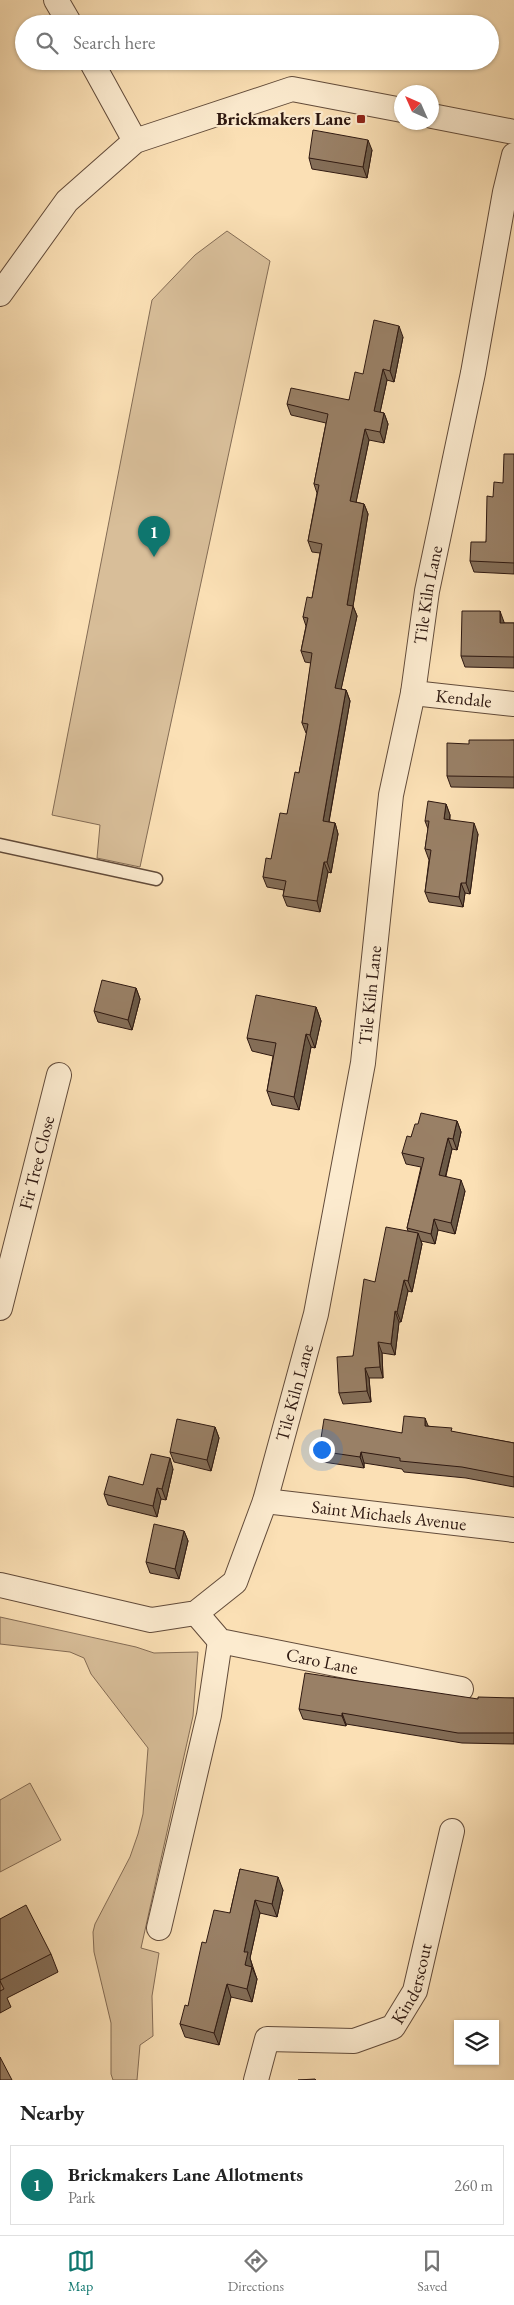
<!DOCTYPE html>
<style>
:root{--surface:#fff;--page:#f2f2f2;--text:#222;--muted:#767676;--line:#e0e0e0;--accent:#0f766e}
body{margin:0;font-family:"EB Garamond",serif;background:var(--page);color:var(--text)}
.controls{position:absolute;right:15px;bottom:15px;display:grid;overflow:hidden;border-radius:0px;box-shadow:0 1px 4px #0004}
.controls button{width:45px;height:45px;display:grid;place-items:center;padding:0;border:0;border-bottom:1px solid var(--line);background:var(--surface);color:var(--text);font:25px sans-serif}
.compass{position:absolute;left:394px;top:85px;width:45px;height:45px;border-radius:50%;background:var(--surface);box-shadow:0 1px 4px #0004;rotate:315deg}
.you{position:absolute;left:321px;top:1449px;width:18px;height:18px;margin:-12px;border:4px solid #fff;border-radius:50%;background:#1a73e8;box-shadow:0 0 0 8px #1a73e833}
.badge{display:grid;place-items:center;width:32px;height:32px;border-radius:50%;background:var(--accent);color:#fff;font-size:16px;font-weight:700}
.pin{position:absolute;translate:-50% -41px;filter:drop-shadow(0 1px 2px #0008)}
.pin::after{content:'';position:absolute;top:26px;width:18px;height:15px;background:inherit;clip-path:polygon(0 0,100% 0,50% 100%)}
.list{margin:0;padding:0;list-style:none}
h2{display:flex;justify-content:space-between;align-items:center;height:65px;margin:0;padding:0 20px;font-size:21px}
h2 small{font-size:16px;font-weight:400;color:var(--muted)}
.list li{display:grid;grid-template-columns:32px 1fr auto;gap:15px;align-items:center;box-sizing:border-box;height:80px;margin:0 10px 10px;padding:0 10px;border:1px solid var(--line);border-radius:0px}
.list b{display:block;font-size:19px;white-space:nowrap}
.list p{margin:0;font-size:16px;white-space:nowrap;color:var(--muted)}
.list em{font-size:16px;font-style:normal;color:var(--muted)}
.icon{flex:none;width:28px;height:28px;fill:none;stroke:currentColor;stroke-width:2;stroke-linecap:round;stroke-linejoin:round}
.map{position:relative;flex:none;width:514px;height:2080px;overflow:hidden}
.search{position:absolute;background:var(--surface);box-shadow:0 1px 4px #0004;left:15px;right:15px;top:15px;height:55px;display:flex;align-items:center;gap:12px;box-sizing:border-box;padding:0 18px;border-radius:28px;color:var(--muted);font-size:19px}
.sheet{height:155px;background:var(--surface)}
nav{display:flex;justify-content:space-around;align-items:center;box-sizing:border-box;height:70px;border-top:1px solid var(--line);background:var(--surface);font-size:14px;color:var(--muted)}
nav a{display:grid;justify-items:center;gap:2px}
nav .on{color:var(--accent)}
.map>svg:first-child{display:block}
</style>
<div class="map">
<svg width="514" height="2080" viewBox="0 0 514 2080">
<rect width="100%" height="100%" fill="#fbe0b5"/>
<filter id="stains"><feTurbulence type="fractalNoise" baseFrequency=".004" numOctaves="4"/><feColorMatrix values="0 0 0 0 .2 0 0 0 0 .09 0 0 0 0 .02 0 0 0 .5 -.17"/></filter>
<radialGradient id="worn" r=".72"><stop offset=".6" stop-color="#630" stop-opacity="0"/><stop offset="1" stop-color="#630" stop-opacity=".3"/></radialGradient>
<!-- green -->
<path fill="#d8be99" stroke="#846c55" d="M227 231 270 261 140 867 97 858 100 825 52 815 152 300 195 255Z
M0 1617 136 1647 154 1653 198 1652 193 1716 141 1948 159 1953 152 1996 153 2036 140 2045 137 2080H113L111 2074V2023L94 1952 93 1932 95 1924 130 1857 138 1834 143 1814 148 1748 91 1674 84 1658 70 1652 0 1644Z
M30 1783 61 1840 0 1872V1800Z"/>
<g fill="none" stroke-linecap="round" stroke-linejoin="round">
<defs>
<path id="service" d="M0 845 156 879"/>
<g id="minor">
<path d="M56 0 70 24"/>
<path d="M91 61 135 141"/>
<path d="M432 116 514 132"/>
<path d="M0 294 67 201 135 141 292 89 402 110"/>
<path id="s1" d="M413 693 514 704"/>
<path id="s2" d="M0 1308 59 1075"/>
<path id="s3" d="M265 1501 514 1530"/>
<path id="s4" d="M0 1585 151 1620 196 1613 235 1582 265 1501 316 1314 363 1063 391 795 413 693 427 591 473 373 505 192 514 155"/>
<path id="s5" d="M196 1613 220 1641 461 1689"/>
<path d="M159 1928 209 1715 220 1641"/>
<path id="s6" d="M256 2080 267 2039 354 2041 393 2027 415 1991 452 1831"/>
</g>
</defs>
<!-- service casing -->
<use href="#service" stroke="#624b3a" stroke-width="15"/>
<!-- minor casing -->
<use href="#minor" stroke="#624b3a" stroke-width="26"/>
<!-- service -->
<use href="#service" stroke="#fcebcf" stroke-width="12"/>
<!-- minor -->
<use href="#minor" stroke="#fcebcf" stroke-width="24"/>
</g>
<!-- wall -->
<path fill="#846e58" stroke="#2f1911" d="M372 150 367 178 312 169 309 158Z
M403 337 394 382 387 380 380 412 384 413 388 424 384 443 369 440 356 502 364 504 368 514 353 606 357 616 341 689 346 690 350 701 329 822 335 823 338 834 331 873 328 872 320 912 287 906 283 896 284 890 267 887 263 877 271 859 287 814 299 773 307 733H306L302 723 311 663 305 662 301 651 306 626 303 617 312 598 320 553 312 552 308 541 317 493 314 484 326 423 291 415 287 404 349 400 363 374Z
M514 454V574L474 572 470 561 486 542 493 497 503 483Z
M504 622V623H514V668L465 667 461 656Z
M514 740V788L451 787 447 776 469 744Z
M446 804 450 815V820L478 834 470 894 465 893 463 907 429 902 425 892 429 860 425 849 428 829 425 821Z
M136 988 140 999 132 1030 98 1022 94 1011Z
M316 1007 321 1021 315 1048 311 1047 299 1110 272 1105 267 1091 273 1056 252 1051 247 1038Z
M457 1121 461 1132 457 1150 452 1149 446 1176 465 1191 455 1234 438 1230 435 1244 421 1241 422 1244 412 1292 408 1291 401 1322H399L395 1355 382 1353 383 1378H369L371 1402 343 1404 339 1393 353 1356 375 1282 408 1231 407 1228 421 1167 406 1164 402 1153 418 1124Z
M428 1426 453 1432 514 1443V1487L466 1478 404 1472 402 1469 364 1463V1468L323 1462 319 1451 402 1433Z
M215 1427 219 1438 211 1471 174 1462 170 1452Z
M173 1469 166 1500 161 1499 157 1517 108 1505 104 1494 143 1485Z
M184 1531 188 1541 179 1579 150 1573 146 1562Z
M514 1698V1744L462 1743 346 1724V1726L303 1719 299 1709Z
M240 1869 283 1890 277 1917 260 1913 250 1958 257 1979 252 2002 231 1997 219 2045 185 2037 180 2024 230 1913Z
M0 1919 51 1954 58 1972 7 1998 11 2007 0 2013Z"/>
<!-- shaded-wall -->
<path fill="#6b5a47" stroke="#2f1911" d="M368 140 372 150 367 178 363 167Z
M399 326 403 337 394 382 390 371Z
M383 369 387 380 378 422 374 411Z
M384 413 388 424 384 443 380 432Z
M365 429 369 440 354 512 350 501Z
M364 504 368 514 353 606 357 616 339 699 335 688 347 605Z
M500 611 504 622V634L500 623Z
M346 690 350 701 327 832 323 821Z
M446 804 450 815 448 830 444 819Z
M335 823 338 834 331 873 327 862Z
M474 823 478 834 470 894 466 883Z
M324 862 328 872 320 912 317 901Z
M461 883 465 893 463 907 459 897Z
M136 988 140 999 132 1030 128 1020Z
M316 1007 321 1021 315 1048 310 1035Z
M306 1034 311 1047 299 1110 294 1097Z
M457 1121 461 1132 457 1150 453 1139Z
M448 1138 452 1149 443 1186 439 1175Z
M461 1180 465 1191 455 1234 451 1223Z
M434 1219 438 1230 435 1244 431 1234Z
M418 1233 422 1244 412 1292 408 1281Z
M404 1280 408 1291 401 1322 397 1312Z
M395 1311 399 1322 395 1355 391 1344Z
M378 1342 382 1353 383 1378 380 1367Z
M365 1368 369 1378 371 1402 367 1391Z
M425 1418 429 1428 425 1426Z
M215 1427 219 1438 211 1471 207 1460Z
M361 1452 364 1463V1468L360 1457Z
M170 1458 173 1469 166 1500 162 1489Z
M157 1488 161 1499 157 1517 153 1506Z
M184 1531 188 1541 179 1579 175 1569Z
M342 1713 346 1724V1726L342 1716Z
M278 1877 283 1890 277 1917 272 1904Z
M255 1900 260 1913 250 1958 252 1965 249 1977 245 1965 244 1952Z
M252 1967 257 1979 252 2002 247 1989Z
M227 1984 231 1997 219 2045 214 2033Z"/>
<!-- building -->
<path fill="#998066" stroke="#2f1911" d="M313 130 368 140 363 167 309 158Z
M374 320 399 326 390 371 383 369 374 411 384 413 380 432 365 429 350 501 364 504 347 605 353 606 335 688 346 690 323 821 335 823 327 862H324L317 901 283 896 286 881 263 877 266 858 271 859 280 813 287 814 295 772 299 773 308 724 302 723 312 653 301 651 308 618 303 617 307 597 312 598 322 544 308 541 319 485 314 484 328 414 287 404 291 388 349 400 355 372 363 374Z
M504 454H514V563L470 561 471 542H486L487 496 493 497 494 482 503 483Z
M462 611H500V623H514V657L461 656Z
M469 740H514V777L447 776V743L469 744Z
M428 801 446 804 444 819 474 823 466 883H461L459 897 425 892 431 850 425 849 429 821H425Z
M102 980 136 988 128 1020 94 1011Z
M256 995 316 1007 310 1035 306 1034 294 1097 267 1091 276 1043 247 1038Z
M421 1113 457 1121 453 1139 448 1138 439 1175 461 1180 451 1223 434 1219 431 1234 407 1228 424 1158 402 1153 407 1136 411 1137 415 1124H418Z
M386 1227 418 1233 408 1281 404 1280 397 1312 395 1311 391 1344 378 1342 380 1367 365 1368 367 1391 339 1393 337 1357 353 1356 364 1279 375 1282Z
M404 1416 425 1418V1426L452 1428 451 1431 514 1443V1477L462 1467 400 1461V1458L361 1452 360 1457 319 1451 324 1419 402 1433Z
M177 1419 215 1427 207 1460 170 1452Z
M151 1454 170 1458 162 1489 157 1488 153 1506 104 1494 109 1476 143 1485Z
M154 1524 184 1531 175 1569 146 1562Z
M305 1673 478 1699V1697L514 1698V1733H458L342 1713V1716L299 1709Z
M240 1869 278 1877 272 1904 255 1900 244 1952H248L245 1965 252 1967 247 1989 227 1984 214 2033 180 2024 185 2005 188 2006 202 1942 206 1943 214 1910 230 1913Z
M26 1905 51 1954 0 1980V1919Z
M0 1981 4 1989 0 1991Z
M0 2057 12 2080H0Z
M315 2079 316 2080H298Z"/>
<!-- markers -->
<rect fill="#8f2418" stroke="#fcebcf" stroke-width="2" x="356" y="114" width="10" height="10" rx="2.5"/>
<g text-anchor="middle" stroke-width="4.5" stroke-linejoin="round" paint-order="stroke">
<!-- poi labels -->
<g font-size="18" font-weight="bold" fill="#2f1911" stroke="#fcebcf" text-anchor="end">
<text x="351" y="125">Brickmakers Lane</text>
</g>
<!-- street labels -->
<g font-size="18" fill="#2f1911" stroke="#fcebcf">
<text dy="6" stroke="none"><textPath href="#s4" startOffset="1259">Tile Kiln Lane</textPath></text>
<text dy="6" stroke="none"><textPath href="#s1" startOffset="51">Kendale</textPath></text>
<text dy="6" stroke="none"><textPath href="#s4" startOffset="854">Tile Kiln Lane</textPath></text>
<text dy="6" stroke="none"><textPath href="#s2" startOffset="150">Fir Tree Close</textPath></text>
<text dy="6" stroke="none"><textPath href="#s4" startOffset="449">Tile Kiln Lane</textPath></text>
<text dy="6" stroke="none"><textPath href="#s3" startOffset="125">Saint Michaels Avenue</textPath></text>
<text dy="6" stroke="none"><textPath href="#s5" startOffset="141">Caro Lane</textPath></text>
<text dy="6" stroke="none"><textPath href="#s6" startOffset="219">Kinderscout</textPath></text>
</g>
</g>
<rect width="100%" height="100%" filter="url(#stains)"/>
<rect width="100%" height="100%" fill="url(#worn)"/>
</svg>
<div class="controls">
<button><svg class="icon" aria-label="layers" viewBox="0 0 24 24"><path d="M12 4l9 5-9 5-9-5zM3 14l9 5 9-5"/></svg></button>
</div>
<svg class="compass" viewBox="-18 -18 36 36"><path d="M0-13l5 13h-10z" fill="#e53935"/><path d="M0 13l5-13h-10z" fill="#767676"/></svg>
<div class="you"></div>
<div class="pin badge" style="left:154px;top:557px">1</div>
<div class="search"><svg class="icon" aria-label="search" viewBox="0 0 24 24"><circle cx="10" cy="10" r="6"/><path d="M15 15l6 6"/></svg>Search here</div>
</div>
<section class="sheet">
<h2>Nearby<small></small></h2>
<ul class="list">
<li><span class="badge">1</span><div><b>Brickmakers Lane Allotments</b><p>Park</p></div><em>260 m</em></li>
</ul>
</section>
<nav>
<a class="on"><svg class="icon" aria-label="map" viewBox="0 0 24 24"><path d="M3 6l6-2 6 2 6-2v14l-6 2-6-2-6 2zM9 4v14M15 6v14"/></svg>Map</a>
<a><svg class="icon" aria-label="directions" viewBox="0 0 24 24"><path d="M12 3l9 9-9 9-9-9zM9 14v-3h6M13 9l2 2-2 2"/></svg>Directions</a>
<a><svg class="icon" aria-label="saved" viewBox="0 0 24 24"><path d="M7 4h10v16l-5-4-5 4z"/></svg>Saved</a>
</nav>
